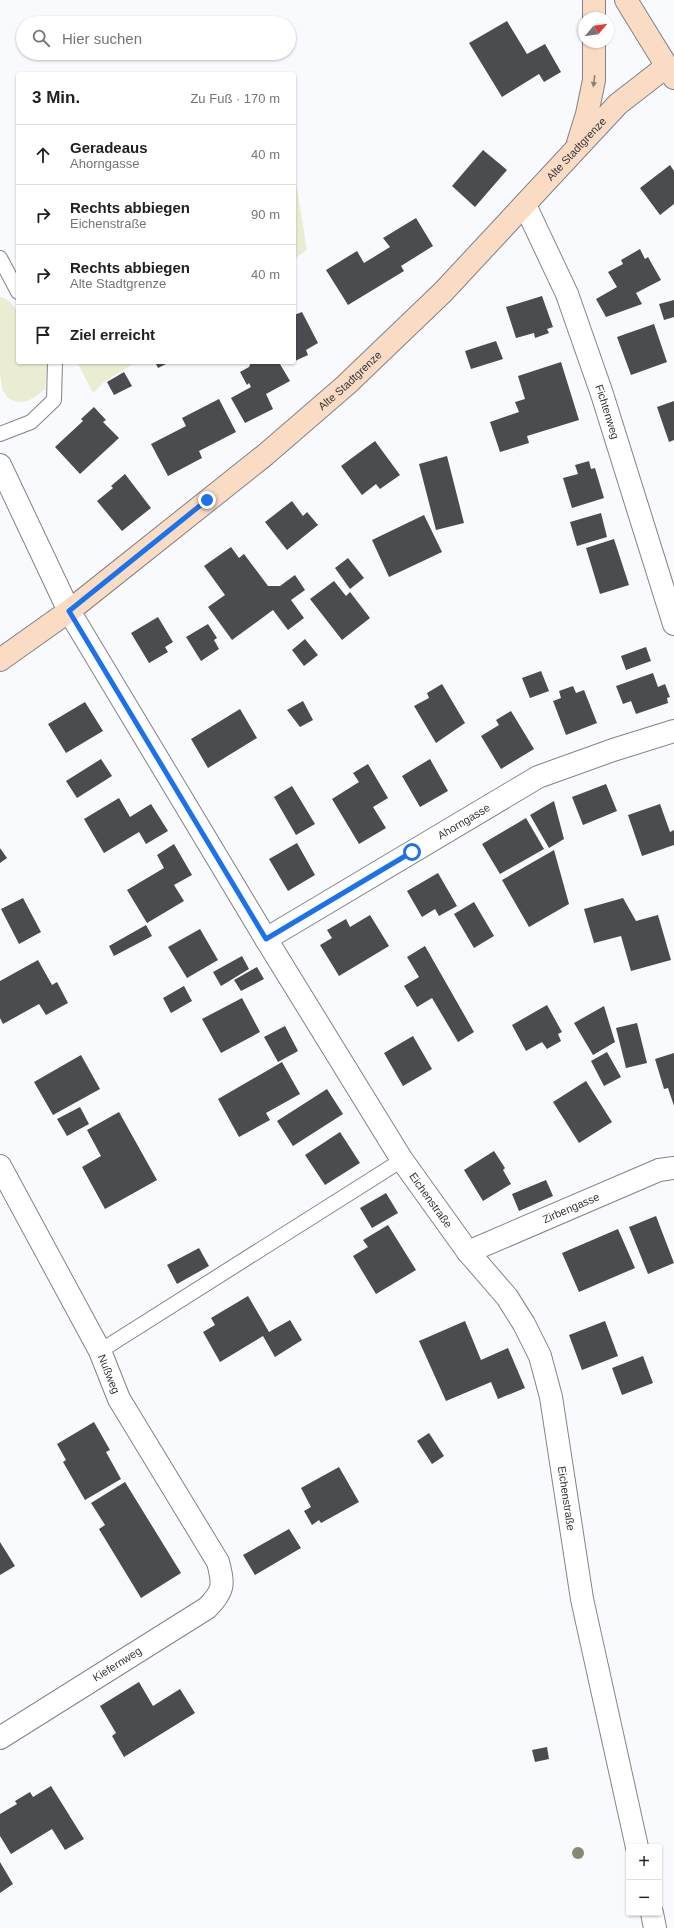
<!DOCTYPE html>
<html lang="de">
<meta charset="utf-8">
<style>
:root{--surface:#fff;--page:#f6f6f6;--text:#202124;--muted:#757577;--line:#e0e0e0}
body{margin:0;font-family:Helvetica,sans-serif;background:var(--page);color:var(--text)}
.controls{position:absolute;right:12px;bottom:12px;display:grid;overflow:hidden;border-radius:4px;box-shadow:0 1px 3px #0004}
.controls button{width:36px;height:36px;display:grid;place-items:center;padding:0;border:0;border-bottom:1px solid var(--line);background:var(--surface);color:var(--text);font:20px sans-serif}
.compass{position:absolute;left:578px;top:12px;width:36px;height:36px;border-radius:50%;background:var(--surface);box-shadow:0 1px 3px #0004;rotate:61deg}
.stop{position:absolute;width:12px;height:12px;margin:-9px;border:3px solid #1a73e8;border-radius:50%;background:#fff}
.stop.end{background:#1a73e8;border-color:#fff;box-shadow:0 1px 4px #0008}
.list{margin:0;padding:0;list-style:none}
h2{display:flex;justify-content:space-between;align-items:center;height:52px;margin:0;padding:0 16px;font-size:17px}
h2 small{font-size:13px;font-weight:400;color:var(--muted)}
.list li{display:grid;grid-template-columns:26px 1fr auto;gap:12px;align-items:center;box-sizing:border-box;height:60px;padding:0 16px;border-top:1px solid var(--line)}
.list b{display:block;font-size:15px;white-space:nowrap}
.list p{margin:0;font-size:13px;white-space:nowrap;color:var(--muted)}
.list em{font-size:13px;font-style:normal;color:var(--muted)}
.icon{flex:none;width:22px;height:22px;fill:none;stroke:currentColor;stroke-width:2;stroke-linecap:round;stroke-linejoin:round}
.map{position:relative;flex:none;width:674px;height:1928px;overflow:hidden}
.search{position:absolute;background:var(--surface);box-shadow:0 1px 3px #0004;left:16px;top:16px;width:280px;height:44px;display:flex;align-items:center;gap:10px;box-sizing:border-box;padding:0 14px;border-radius:22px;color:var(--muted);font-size:15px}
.panel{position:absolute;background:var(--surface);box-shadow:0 1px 3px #0004;left:16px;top:72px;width:280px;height:292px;border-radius:4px}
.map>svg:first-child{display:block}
</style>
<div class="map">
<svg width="674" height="1928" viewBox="0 0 674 1928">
<rect width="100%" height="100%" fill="#f8fafe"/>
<!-- green -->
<path fill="#eaedd2" d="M294 170 307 250 294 259Z
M0 297C7 297 16 307 18 314 20 322 18 352 18 362H46L47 368 45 389C33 399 24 407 8 398L2 389 0 372Z
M77 362H136L104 382 93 393Z"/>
<!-- building -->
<path fill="#4a4c4f" d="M507 21 527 54 545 44 561 72 544 82 539 74 502 97 469 43Z
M483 150 507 170 475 207 452 186Z
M670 165 674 171V204L660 215 640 188Z
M416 218 433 246 401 266 404 271 348 305 326 270 357 251 364 263 390 247 383 238Z
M640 249 645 259 648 257 661 280 636 293 642 304 606 317 596 299 617 287 608 272 623 264 621 260Z
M542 296 553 327 547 329 549 333 535 338 534 333 516 338 506 307Z
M674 300V317L664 320 659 304Z
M302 312 318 343 306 350 308 355 295 361 294 315Z
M654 324 667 362 631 375 617 337Z
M496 341 503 359 471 369 465 351Z
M155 362H170L158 368Z
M251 362H283L280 364 290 381 266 394 273 409 245 423 231 398 251 387 249 383 247 385 240 372 249 367Z
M561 362 579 420 527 436 529 443 500 452 490 422 519 412 515 402 525 399 518 376Z
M124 372 132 386 114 395 107 382Z
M219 399 236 432 199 451 202 458 168 476 151 444 186 426 182 418Z
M674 401V440L669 442 657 407Z
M94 407 106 420 103 422 119 438 80 474 55 447 83 421 81 419Z
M375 441 400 475 380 489 376 484 362 495 341 466Z
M447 456 464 523 436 530 419 464Z
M589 461 591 469 595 468 604 498 572 508 563 478 578 474 575 465Z
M125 474 151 508 122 531 97 501 113 488 111 486Z
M292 501 303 516 307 512 318 525 287 550 265 522Z
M601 513 607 537 577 546 570 522Z
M424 515 442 552 389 577 372 540Z
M614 539 629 585 600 594 586 548Z
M231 547 239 558 244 554 268 586H280L295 575 305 590 291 600 304 618 288 630 273 610 232 640 208 607 225 595 204 566Z
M348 558 364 578 350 589 335 568Z
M334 581 346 596 350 592 370 618 342 640 310 599Z
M158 617 173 642 165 647 168 652 149 663 131 633Z
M208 624 217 638 214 640 219 649 201 661 186 637Z
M305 639 318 655 304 666 292 650Z
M646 647 651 661 626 670 621 656Z
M541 671 549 691 530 698 522 678Z
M653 673 658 687 665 684 670 697 667 698 668 703 636 714 631 701 623 704 616 686Z
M442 684 465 723 436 743 414 706 429 698 427 693Z
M573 686 576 693 584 690 597 723 566 735 553 701 561 698 559 691Z
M303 701 313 720 300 727 287 710Z
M85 702 103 731 66 753 48 724Z
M240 709 257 738 208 768 191 739Z
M511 711 534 749 501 769 481 736 499 725 496 720Z
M101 759 112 776 77 798 66 781Z
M430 759 448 791 420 807 402 776Z
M368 764 388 798 373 807 386 828 359 844 332 799 359 782 353 773Z
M606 784 617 811 583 825 572 797Z
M292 786 315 824 296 835 274 797Z
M119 798 130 817 151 804 168 831 146 844 139 832 104 853 84 819Z
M554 801 564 839 549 848 530 815Z
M660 804 670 832 674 830V845L642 856 628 815Z
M526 818 544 849 500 874 482 844Z
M297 843 315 875 288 891 269 859Z
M174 844 192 875 174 885 184 901 147 923 127 890 164 868 157 855Z
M0 848 7 858 0 863Z
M554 850 569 904 529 927 502 880Z
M438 873 457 906 439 916 435 909 422 917 407 891Z
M23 898 41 932 19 944 1 909Z
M623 898 636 921 658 915 671 960 631 971 621 936 594 943 584 909Z
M474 902 494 936 474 948 454 914Z
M370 915 389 946 339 976 320 945 332 938 327 930 346 919 350 927Z
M146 925 152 936 114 956 109 946Z
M200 929 218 960 187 978 168 947Z
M425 946 474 1032 458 1042 432 998 417 1007 404 986 419 977 407 957Z
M242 956 249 969 221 986 213 972Z
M38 960 52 985 57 982 68 1003 46 1015 39 1004 3 1024 0 1018V981Z
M257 967 264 979 241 991 234 980Z
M184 986 192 1001 171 1013 163 998Z
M242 998 260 1032 221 1053 202 1019Z
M547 1005 562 1032 558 1034 561 1041 547 1049 542 1042 526 1051 512 1025Z
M604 1006 615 1042 593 1055 574 1023Z
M637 1023 647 1063 626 1068 616 1028Z
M285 1026 298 1051 278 1062 264 1037Z
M413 1036 432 1069 403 1086 384 1053Z
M607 1052 621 1077 604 1086 591 1061Z
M674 1053V1106L668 1088 664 1089 655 1059Z
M81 1055 100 1089 53 1115 34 1082Z
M282 1062 300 1094 266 1113 270 1120 239 1137 218 1099Z
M586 1081 612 1122 579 1143 553 1102Z
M327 1089 343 1114 293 1146 277 1121Z
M80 1107 89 1124 67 1136 57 1119Z
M119 1112 157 1180 105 1209 82 1167 101 1156 87 1130Z
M340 1132 360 1163 325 1185 305 1155Z
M494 1151 505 1168 503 1170 511 1184 483 1201 464 1170Z
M546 1180 553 1196 519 1211 512 1194Z
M386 1193 398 1213 372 1228 360 1208Z
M656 1216 674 1263 648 1274 629 1227Z
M388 1225 416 1270 376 1294 353 1256 368 1247 363 1240Z
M618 1229 635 1268 579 1292 562 1253Z
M199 1248 209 1266 177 1284 167 1265Z
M248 1296 269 1332 290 1320 302 1340 275 1357 263 1336 220 1362 203 1332 215 1325 211 1318Z
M465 1321 481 1360 508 1348 525 1388 498 1399 491 1382 446 1401 419 1341Z
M605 1321 618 1356 582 1370 569 1335Z
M643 1356 653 1383 622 1395 612 1368Z
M94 1422 110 1450 106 1452 121 1479 85 1500 63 1462 66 1460 57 1444Z
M429 1433 444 1456 432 1464 417 1441Z
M339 1467 359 1502 321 1523 319 1520 312 1525 304 1511 311 1507 301 1488Z
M125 1482 181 1573 141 1598 99 1529 105 1525 91 1503Z
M289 1529 301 1548 255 1575 243 1555Z
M0 1542 15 1566 0 1575Z
M139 1682 153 1706 180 1689 195 1713 124 1757 112 1736 116 1733 100 1706Z
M547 1747 549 1759 535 1762 532 1750Z
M51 1786 84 1839 65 1850 52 1829 11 1854 0 1836V1814L17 1804 15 1801 30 1792 33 1797Z
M0 1862 13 1884 0 1893Z"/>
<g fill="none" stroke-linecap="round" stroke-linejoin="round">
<defs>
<path id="lane" d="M0 258 18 292
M0 434 31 422 54 400 55 362
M100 1351 402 1160"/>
<g id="street">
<path id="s1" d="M525 205 567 294 602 394 674 624"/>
<path id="s2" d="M0 465 69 611 266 939 402 1160 468 1252 507 1297 524 1324 540 1356 551 1397 582 1599 637 1847"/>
<path id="s3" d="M266 939 538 777 613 750 674 731"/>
<path id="s4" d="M0 1166 100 1351 119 1399 218 1562C224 1585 224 1591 207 1608L0 1738"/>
<path id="s5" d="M468 1252 659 1170 674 1168"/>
<path d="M652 1913 655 1928"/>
</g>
<g id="secondary">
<path d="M594 0V18"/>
<path d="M626 0 674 78"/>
<path d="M578 143 587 114 594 80V42"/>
<path id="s6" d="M0 660 69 611 265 455 346 385 443 292 618 104 667 66"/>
</g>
</defs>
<!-- lane casing -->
<use href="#lane" stroke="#818387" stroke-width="16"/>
<!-- street casing -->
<use href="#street" stroke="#818387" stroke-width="24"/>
<!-- secondary casing -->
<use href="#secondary" stroke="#818387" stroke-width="24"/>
<!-- lane -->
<use href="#lane" stroke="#fff" stroke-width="14"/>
<!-- street -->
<use href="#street" stroke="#fff" stroke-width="22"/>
<!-- secondary -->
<use href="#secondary" stroke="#fadbc4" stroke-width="22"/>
</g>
<!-- trees -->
<circle fill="#878972" cx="578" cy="1853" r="6"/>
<!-- one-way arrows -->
<defs><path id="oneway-solid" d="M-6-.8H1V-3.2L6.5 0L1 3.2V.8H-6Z"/></defs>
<use fill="#8e8076" href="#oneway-solid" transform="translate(594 81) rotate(97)"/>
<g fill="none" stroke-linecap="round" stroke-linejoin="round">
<!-- route -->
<path stroke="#1a73e8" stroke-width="5" d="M207 500 69 611 266 939 412 852"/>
</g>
<g text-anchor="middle" stroke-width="4" stroke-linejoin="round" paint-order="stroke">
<!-- street labels -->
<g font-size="11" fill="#353537" stroke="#fff">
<text dy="4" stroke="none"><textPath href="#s6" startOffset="772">Alte Stadtgrenze</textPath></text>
<text dy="4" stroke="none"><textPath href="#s6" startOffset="448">Alte Stadtgrenze</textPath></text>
<text dy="4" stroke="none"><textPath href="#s1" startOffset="223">Fichtenweg</textPath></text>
<text dy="4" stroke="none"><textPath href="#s3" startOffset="230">Ahorngasse</textPath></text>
<text dy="4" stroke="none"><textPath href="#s2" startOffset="853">Eichenstraße</textPath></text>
<text dy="4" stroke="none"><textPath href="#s5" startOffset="112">Zirbengasse</textPath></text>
<text dy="4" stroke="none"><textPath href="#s4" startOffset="235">Nußweg</textPath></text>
<text dy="4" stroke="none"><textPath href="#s2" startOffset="1189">Eichenstraße</textPath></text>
<text transform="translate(117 1664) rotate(-32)" y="4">Kiefernweg</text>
</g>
</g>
</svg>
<div class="controls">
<button>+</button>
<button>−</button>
</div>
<svg class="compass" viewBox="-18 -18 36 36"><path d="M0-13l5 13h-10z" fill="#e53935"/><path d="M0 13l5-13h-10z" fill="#757577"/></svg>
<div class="stop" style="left:412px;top:852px"></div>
<div class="stop end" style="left:207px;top:500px"></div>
<div class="search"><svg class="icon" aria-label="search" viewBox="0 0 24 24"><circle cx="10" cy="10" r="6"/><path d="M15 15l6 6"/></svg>Hier suchen</div>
<section class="panel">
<h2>3 Min.<small>Zu Fuß · 170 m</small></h2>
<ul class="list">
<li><svg class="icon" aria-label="ahead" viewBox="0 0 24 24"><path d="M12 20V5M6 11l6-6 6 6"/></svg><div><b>Geradeaus</b><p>Ahorngasse</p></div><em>40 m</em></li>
<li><svg class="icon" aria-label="right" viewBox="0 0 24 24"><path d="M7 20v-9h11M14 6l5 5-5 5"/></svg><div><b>Rechts abbiegen</b><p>Eichenstraße</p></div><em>90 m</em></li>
<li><svg class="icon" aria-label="right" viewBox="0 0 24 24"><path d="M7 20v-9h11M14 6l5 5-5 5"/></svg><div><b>Rechts abbiegen</b><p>Alte Stadtgrenze</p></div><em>40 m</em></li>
<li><svg class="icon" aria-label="arrive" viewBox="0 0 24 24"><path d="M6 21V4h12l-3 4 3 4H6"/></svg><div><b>Ziel erreicht</b></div></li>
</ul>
</section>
</div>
